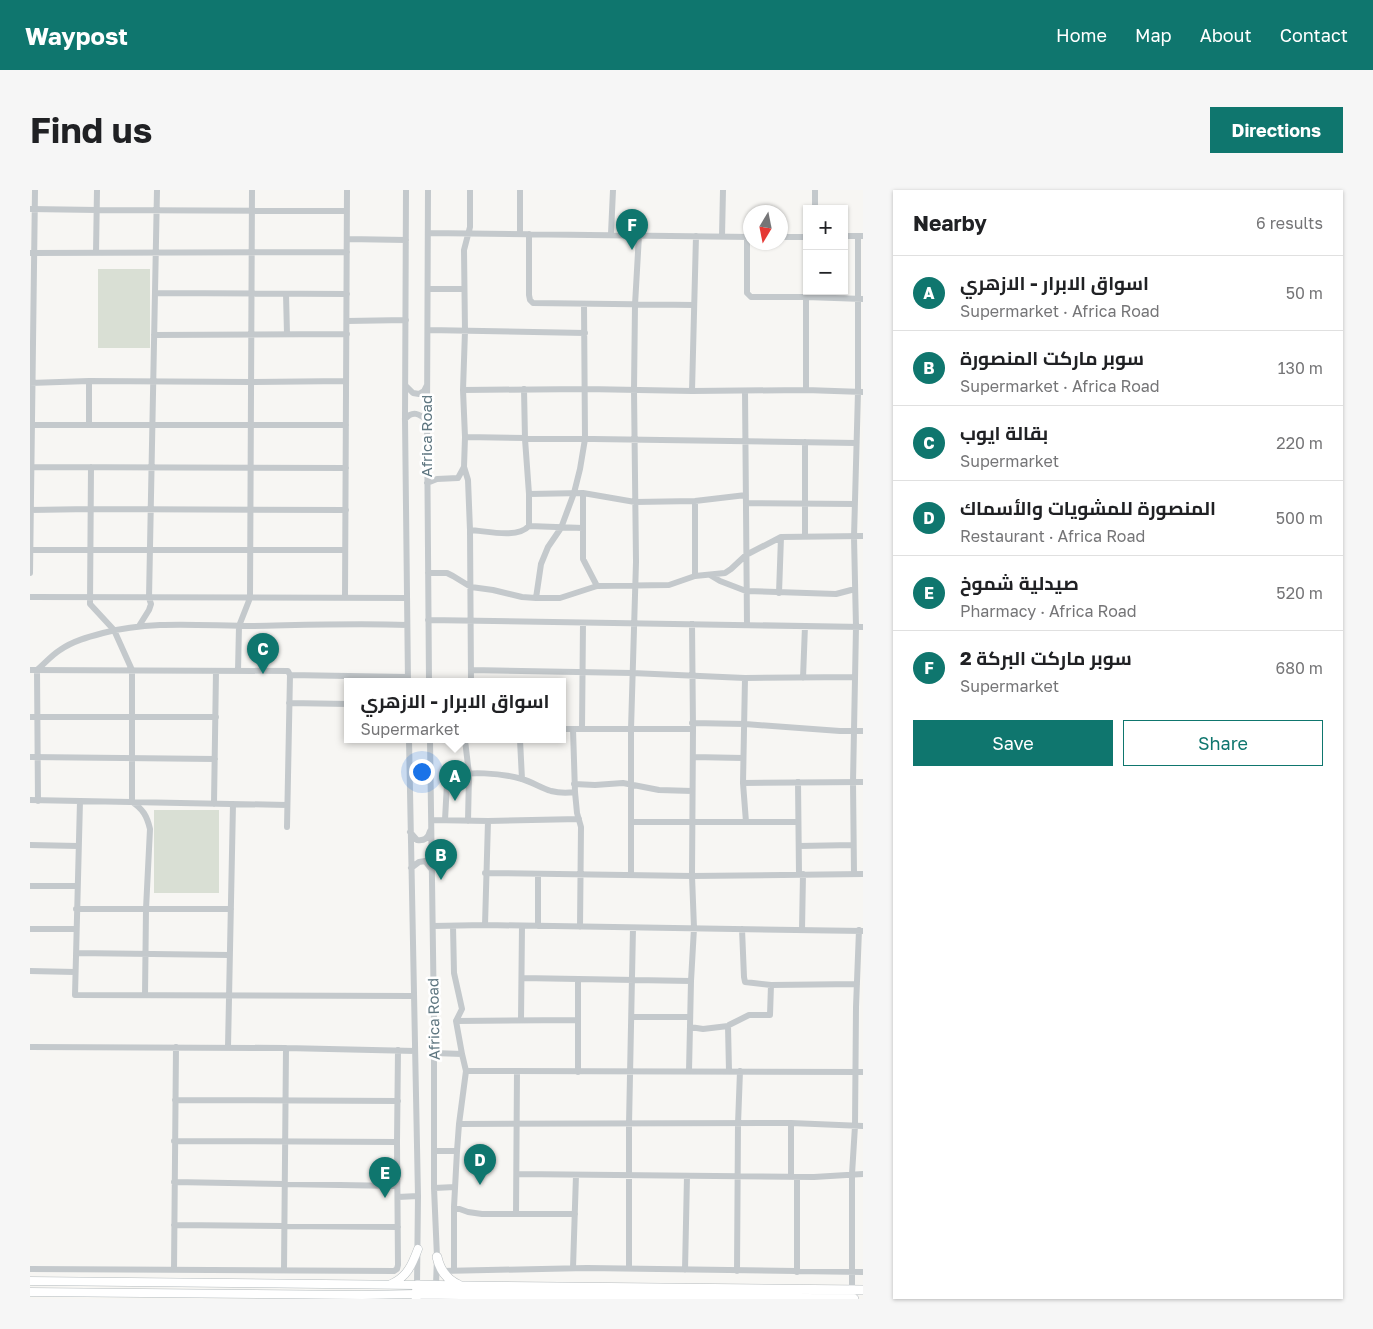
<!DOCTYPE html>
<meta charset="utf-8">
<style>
:root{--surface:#fff;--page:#f6f6f6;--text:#202124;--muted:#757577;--line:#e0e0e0;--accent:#0f766e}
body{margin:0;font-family:"Golos Text",Cairo,sans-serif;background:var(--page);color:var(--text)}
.controls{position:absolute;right:15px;top:15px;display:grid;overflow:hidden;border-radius:0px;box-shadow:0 1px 4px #0004}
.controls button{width:45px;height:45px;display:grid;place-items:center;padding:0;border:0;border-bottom:1px solid var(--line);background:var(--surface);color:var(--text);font:25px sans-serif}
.compass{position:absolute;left:713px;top:15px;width:45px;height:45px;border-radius:50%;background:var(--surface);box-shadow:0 1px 4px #0004;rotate:190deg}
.you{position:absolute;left:391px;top:581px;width:18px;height:18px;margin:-12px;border:4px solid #fff;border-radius:50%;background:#1a73e8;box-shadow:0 0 0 8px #1a73e833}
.badge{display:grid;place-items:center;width:32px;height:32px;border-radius:50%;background:var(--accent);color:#fff;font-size:16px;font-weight:700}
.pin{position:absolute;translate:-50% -41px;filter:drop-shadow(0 1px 2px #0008)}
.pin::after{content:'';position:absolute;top:26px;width:18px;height:15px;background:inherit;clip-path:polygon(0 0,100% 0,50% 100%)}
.popup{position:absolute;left:314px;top:488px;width:222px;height:65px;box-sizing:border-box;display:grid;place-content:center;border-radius:0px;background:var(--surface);filter:drop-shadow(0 1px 4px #0005);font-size:16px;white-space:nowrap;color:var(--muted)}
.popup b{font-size:19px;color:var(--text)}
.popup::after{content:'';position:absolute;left:50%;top:100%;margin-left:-10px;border:10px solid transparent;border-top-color:var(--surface)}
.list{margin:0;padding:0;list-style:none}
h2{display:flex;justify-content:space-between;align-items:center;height:65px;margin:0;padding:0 20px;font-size:21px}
h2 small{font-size:16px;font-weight:400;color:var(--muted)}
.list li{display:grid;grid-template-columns:32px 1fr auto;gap:15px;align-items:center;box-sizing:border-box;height:75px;padding:0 20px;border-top:1px solid var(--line)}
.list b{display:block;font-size:19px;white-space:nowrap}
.list p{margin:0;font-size:16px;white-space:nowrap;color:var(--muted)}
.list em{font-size:16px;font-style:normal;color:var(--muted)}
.actions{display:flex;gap:10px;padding:15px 20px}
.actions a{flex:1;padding:11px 0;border:1px solid var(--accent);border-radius:0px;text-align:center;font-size:18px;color:var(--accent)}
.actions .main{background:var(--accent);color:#fff}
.map{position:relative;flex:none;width:833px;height:1109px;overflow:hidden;border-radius:0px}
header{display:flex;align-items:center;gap:30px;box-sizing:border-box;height:70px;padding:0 25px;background:var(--accent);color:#fff}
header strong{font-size:24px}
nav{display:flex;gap:28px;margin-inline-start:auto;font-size:18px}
.intro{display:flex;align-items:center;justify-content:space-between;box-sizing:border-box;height:120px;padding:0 30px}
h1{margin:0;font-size:35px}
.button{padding:12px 22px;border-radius:0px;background:var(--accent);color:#fff;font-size:18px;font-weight:700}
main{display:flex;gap:30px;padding:0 30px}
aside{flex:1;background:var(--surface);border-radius:0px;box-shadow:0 1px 4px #0004}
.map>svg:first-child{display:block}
</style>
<header>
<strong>Waypost</strong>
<nav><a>Home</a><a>Map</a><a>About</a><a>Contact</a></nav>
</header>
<div class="intro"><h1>Find us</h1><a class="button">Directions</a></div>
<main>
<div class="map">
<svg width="833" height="1109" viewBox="0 0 833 1109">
<rect width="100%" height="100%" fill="#f7f6f3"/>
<!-- green -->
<path fill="#d9dfd4" d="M68 79H120V158H68Z
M124 620H189V703H124Z"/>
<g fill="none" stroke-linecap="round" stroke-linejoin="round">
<defs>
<path id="major" d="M0 1091 387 1095
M361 1094C377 1087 382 1075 388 1059
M0 1102 332 1105 387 1104"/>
<path id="highway" d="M407 1067C410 1080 417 1090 429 1095
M387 1104 824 1109
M386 1109 387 1095 432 1096 833 1100"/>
</defs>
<!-- major casing -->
<use href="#major" stroke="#b4bbbe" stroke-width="9"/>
<!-- highway casing -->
<use href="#highway" stroke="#b6bbbd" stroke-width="10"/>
<!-- minor -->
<path stroke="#c4c9cc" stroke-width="6" d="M376 0 375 229 378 492
M398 0 397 230 399 492
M440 0V37L434 60 435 141 433 200 435 247 434 277 438 290 440 340 441 492
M785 0V19
M0 19 67 20 317 21
M398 43 721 47
M490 44V0
M499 44V105L500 110 503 113 664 115
M581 44 583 0
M692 46 693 0
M814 46H833
M717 47V103L721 107H776L833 109
M751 47H777
M317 49 376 50
M1 63 317 62
M66 63 67 0
M398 99H434
M125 103 317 104
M256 104 257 144
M776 107V200
M317 131 376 130
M398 140 555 143
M124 145 317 144
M0 193 59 191 221 192 316 191
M376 196 383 203 389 204 394 201 397 195
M494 199 495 249 499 304
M433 200 556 199 662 201 776 200 833 202
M662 201 666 46
M715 201 717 435
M375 229C383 220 389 224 397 230
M0 235H316
M59 235V191
M435 247 826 253
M0 277 316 278
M61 277 60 414 84 440 102 480V612C113 619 117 626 120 639L116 719 115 805
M397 293 407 289 428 288 434 277
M553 303V369L567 396
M716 313 825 314
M0 320 61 319 316 320
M499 336V304L553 303 605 312 665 311 716 305
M440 340C457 341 487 349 499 336L553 338
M775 346V252
M0 360H315
M0 383 5 0
M398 383H417L423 386 441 397 463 400 492 407 506 408H530L567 396 639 395 665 386 695 383 701 379 716 365 751 347 833 346
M680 385 690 391 716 401 806 404 825 399
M665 386V311
M749 403 751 347
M0 407 377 408
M315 408 317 0
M506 408 511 374 518 357 531 338 544 303 550 279 555 249 554 114
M398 430 833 437
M109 436 119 420 121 414 119 408 127 0
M0 480 258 481 260 485 257 637
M441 480 602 483 715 488 825 487
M208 481 209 436 220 408 222 0
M260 485 378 487
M715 488 713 593 716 632
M773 488 775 436
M259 513 318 514
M0 527H186
M662 533 715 534 810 541H833
M532 539H663
M543 539 545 602 547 623 551 637 550 737
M552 539 553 433
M379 550 388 1006 387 1095
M400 550 404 831V998L407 1067 406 1095
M435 550 439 584 438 631
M490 550 492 589
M0 567 185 569
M663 567 713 568
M768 592 769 684
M713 593 833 592
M544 594 565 595 593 593 629 600 662 601
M0 610 257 615
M8 611 7 480C15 473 22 465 30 460 43 451 58 447 73 443 123 430 173 436 224 436 275 435 326 433 377 435
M50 611 45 805 383 806
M184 614 186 481
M402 630 458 631 549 629
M415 630 417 593 418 589C433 579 475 584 492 589 502 592 511 598 521 601 529 603 537 603 545 602
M601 632H768
M380 642 387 650C395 651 398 648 400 641
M0 655 48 656
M769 656 823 655
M381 678 389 672 395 671 402 680
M455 683 662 686 833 684
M824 683 823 592 826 437 824 347 828 202V46
M601 685V539L606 372 604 200 605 115 609 45
M0 696H47
M46 719H201
M455 735 458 631
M403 736 455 735 833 741
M423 736 424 783 432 819 426 831 432 864 436 881 429 934 427 961 424 1017V1080
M508 736V684
M0 739H46
M712 739 714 787 715 792 741 795 827 794
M772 740 773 684
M46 763 199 765
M0 781 45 782
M492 788 661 791
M602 827H660
M491 830 492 736
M426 831 548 830
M698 836 699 881
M660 837 673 839 698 836 699 835 719 825H740L741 795
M0 857 256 858 385 861
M198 857 203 614
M404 863 432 864
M436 881 833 882
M659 881 661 791 664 738 662 686 663 539 662 434
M548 882V789
M145 910 368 911
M429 934 761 933 833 936
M144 951 367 952
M404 961H427
M487 984 784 987 833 984
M761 986V933
M767 987V1082
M144 992 367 996
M404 998 425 997
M368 1007 388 1006
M424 1017 438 1022 452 1024H545
M486 1024 487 881
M144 1035 368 1037
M543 1078 546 985
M0 1079 364 1081 367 1079 368 1075 367 952 368 860
M599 1079V934L603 738
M144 1080 146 857
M254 1080 256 858
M655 1080 657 986
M412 1081 557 1078 833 1082
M707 1081 708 934 710 881
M822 1100V984L825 936 826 817 829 740"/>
<!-- major -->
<use href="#major" stroke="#fff" stroke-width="8"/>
<!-- highway -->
<use href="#highway" stroke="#fff" stroke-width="9"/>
</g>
<g text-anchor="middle" stroke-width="5" stroke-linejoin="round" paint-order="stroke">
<!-- street labels -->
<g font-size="15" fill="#5f7781" stroke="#fff">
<text transform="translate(397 246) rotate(-90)" y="5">Africa Road</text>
<text transform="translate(404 829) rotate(-91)" y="5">Africa Road</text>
</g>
</g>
</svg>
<div class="controls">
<button>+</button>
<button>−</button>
</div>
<svg class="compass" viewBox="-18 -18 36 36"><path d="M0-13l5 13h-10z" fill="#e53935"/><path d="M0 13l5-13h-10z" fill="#757577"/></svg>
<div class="you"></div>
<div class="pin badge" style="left:425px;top:611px">A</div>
<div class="popup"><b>اسواق الابرار - الازهري</b>Supermarket</div>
<div class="pin badge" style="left:411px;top:690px">B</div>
<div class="pin badge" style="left:233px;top:484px">C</div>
<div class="pin badge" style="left:450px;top:995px">D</div>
<div class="pin badge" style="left:355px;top:1008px">E</div>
<div class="pin badge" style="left:602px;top:60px">F</div>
</div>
<aside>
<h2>Nearby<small>6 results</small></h2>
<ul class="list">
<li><span class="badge">A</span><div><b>اسواق الابرار - الازهري</b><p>Supermarket · Africa Road</p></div><em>50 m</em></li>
<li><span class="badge">B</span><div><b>سوبر ماركت المنصورة</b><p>Supermarket · Africa Road</p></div><em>130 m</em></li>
<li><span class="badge">C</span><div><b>بقالة ايوب</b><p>Supermarket</p></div><em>220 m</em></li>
<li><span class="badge">D</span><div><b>المنصورة للمشويات والأسماك</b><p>Restaurant · Africa Road</p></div><em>500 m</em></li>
<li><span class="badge">E</span><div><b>صيدلية شموخ</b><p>Pharmacy · Africa Road</p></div><em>520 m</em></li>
<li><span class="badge">F</span><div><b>سوبر ماركت البركة 2</b><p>Supermarket</p></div><em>680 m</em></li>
</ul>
<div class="actions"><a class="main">Save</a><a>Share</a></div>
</aside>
</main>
